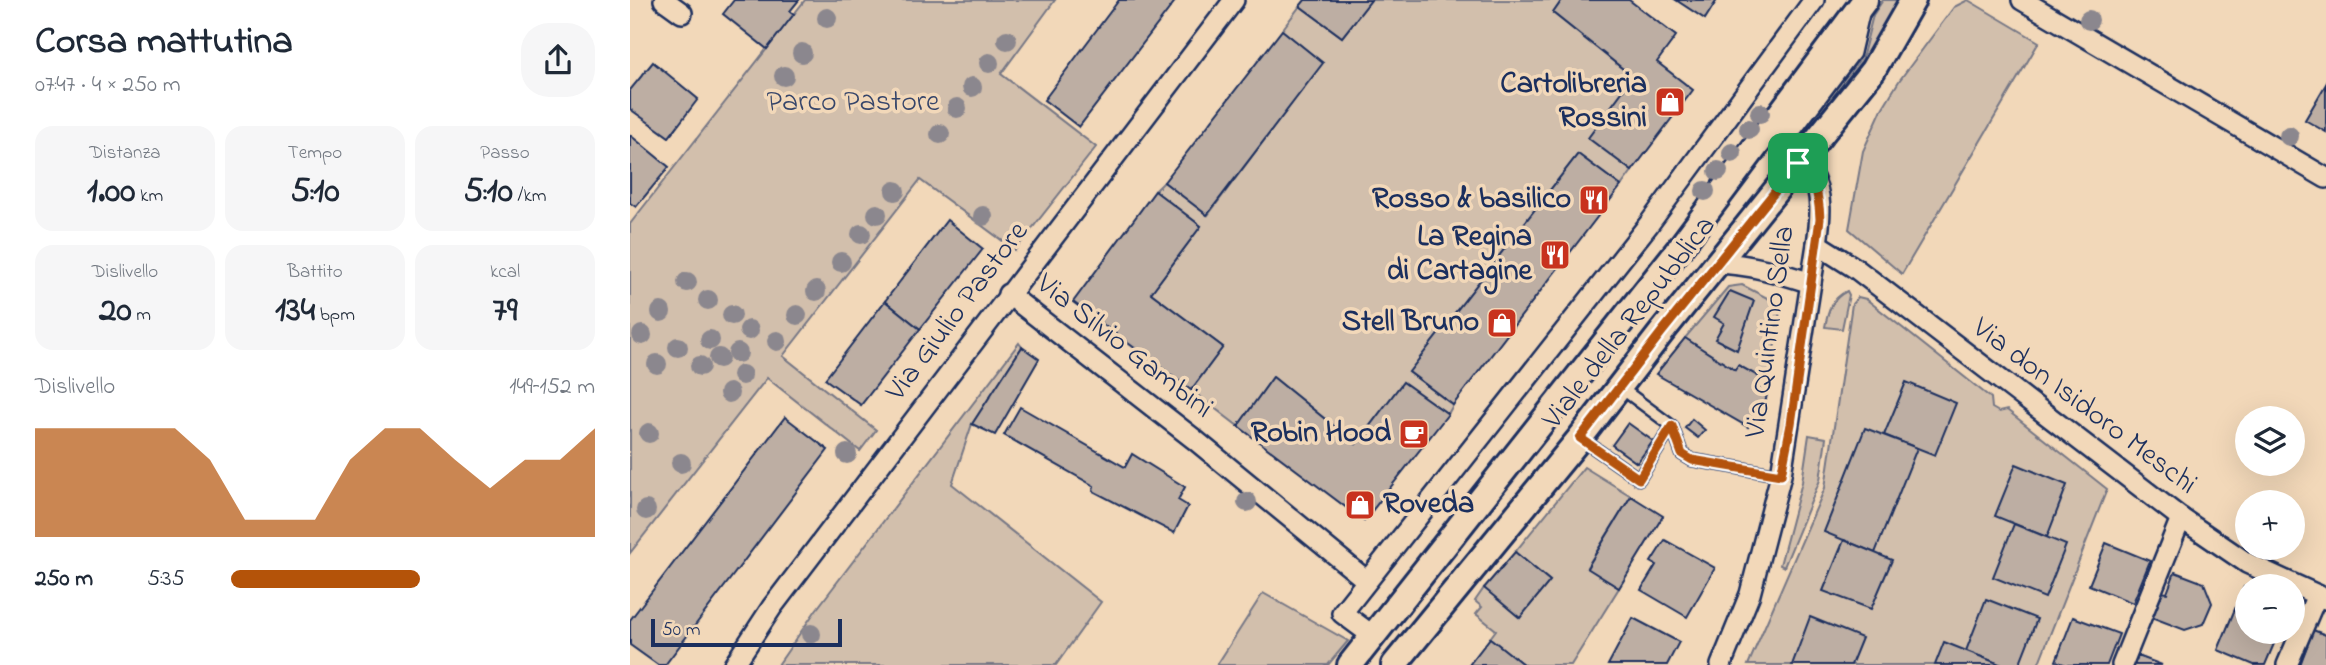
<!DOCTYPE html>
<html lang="it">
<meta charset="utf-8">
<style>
:root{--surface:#fff;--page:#f6f6f7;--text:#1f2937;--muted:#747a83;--accent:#b45309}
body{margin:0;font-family:"Indie Flower",sans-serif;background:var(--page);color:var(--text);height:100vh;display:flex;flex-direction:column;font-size:26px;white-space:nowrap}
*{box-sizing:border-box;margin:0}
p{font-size:23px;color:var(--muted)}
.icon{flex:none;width:38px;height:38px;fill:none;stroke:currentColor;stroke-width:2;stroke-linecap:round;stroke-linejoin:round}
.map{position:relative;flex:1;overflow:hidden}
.drawer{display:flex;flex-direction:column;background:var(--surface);width:630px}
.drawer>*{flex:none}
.controls{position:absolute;left:1605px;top:406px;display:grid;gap:14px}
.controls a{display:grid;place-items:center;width:70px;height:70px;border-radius:50%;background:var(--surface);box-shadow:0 7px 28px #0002;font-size:35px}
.scale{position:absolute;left:21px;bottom:18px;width:191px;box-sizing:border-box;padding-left:7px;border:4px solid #1b2f5e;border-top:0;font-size:19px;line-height:24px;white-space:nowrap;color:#1b2f5e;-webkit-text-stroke:5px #f2d8b9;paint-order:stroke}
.pin{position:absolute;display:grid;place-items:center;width:60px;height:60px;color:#fff;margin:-30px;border-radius:14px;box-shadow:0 4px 10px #0006}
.round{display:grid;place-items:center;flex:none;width:74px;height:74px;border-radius:28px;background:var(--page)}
.summary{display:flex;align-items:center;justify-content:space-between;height:119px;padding:0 35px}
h1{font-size:38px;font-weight:800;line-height:52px}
.stats{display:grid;grid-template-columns:repeat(3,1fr);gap:10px;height:119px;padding:7px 35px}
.stats div{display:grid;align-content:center;border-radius:18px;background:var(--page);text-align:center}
.stats b{font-size:35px;font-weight:800}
.stats small{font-size:19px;font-weight:400}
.stats p{font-size:19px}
.chart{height:196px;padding:14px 35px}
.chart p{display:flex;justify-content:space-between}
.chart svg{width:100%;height:126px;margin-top:7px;fill:var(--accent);opacity:.7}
ul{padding:0 35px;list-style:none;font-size:23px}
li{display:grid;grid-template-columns:112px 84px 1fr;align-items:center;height:52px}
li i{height:18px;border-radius:9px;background:var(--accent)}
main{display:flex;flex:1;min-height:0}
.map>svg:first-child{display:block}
.green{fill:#d2bfac;stroke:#767785;stroke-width:2}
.building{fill:#bdaea3;stroke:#1b2f5e;stroke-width:2}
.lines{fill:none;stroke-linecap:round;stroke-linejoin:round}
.service-casing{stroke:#1b2f5e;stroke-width:15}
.minor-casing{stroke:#1b2f5e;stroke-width:24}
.tertiary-casing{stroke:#1b2f5e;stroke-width:30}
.service{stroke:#f2d8b9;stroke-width:10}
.minor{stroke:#f2d8b9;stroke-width:19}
.tertiary{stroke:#f2d8b9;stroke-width:24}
.tree{fill:#8b878e}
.route-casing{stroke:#fff;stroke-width:14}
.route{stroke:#b45309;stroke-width:9}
.labels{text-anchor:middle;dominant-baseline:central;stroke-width:7;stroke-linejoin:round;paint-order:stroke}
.poi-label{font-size:30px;font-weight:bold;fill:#1b2f5e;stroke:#f2d8b9;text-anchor:end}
.park-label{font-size:30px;fill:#36456a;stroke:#f2d8b9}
.street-label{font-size:30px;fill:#1b2f5e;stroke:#f2d8b9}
</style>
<main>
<section class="drawer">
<div class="summary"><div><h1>Corsa mattutina</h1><p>07:47 · 4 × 250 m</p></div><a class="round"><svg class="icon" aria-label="share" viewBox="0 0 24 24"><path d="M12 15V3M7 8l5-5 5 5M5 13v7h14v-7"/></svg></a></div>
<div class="stats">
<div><p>Distanza</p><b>1.00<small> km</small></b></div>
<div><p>Tempo</p><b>5:10</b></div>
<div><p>Passo</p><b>5:10<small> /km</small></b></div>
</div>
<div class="stats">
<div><p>Dislivello</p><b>20<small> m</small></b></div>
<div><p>Battito</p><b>134<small> bpm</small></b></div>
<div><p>kcal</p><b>79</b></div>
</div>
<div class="chart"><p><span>Dislivello</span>149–152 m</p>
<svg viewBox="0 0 160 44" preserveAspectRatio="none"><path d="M0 44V6L10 6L20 6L30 6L40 6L50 17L60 38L70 38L80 38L90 17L100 6L110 6L120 17L130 27L140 17L150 17L160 6V44z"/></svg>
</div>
<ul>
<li><b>250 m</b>5:35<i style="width:52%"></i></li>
</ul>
</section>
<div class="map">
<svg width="1696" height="665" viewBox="0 0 1696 665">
<rect width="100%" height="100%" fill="#f2d8b9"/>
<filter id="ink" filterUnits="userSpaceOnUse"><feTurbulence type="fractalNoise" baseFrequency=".0143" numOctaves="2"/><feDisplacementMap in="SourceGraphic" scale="14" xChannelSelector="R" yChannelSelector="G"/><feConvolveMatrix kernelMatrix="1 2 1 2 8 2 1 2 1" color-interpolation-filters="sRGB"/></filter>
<g filter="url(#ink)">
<g class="green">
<polygon points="175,0 425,0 371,74 466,147 385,250 290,180 153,356 246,430 230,451 137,378 0,553 0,224"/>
<polygon points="741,0 932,0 923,13 1003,77 959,137 1002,171 991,186 948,154 779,372 823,405 818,414 773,383 726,444 643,377 608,426 561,390 593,347 521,293 571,226 525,191 534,182 578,215 692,63 652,30 670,6 712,37"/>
<polygon points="1253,0 1270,0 1248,40 1169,139 1167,138 1233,55 1243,15"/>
<polygon points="1338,0 1409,42 1272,274 1219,229 1233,151 1252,109 1269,81 1324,7"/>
<polygon points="1112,285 1151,305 1139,382 1108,365 1105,370 1055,338 1098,287"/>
<path d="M1217 291 1219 295 1212 329 1195 327C1198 311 1201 299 1217 291Z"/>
<polygon points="1228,297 1236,299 1361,398 1362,408 1369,412 1377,410 1477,489 1408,665 1118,665 1195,488 1222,304"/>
<polygon points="389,343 392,347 342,424 322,484 471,602 426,665 148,665 186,610"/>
<polygon points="1179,435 1196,438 1190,480 1154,567 1150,565 1172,482"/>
<polygon points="954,467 1001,496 957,567 989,588 941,665 894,665 860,638 866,630 846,614 852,607 845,601 854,588 890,617 920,581 885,552"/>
<polygon points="633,593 718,641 698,665 587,665"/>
</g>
<g class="building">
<polygon points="104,0 169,0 160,11 164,14 137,49 93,14"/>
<polygon points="489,0 546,0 449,127 414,100"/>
<polygon points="675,0 741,0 712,37 670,6"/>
<polygon points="932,0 999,0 1046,36 1027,62 1063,90 1002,171 958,138 1003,77 923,13"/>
<polygon points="1046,0 1087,0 1075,19"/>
<polygon points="652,30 693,63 577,215 534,182"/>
<polygon points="23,62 68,99 39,137 0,109 0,90"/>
<polygon points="1696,84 1696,132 1675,120"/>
<polygon points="0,135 39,167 6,207 0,203"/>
<polygon points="948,154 991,186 823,405 779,372"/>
<polygon points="525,191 571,226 521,293 593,347 561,390 443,302"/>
<polygon points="317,220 353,249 290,329 255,301"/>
<polygon points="1100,291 1124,301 1107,350 1085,339 1094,323 1084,317"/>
<polygon points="255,301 290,329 231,405 195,379"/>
<polygon points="1055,338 1105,370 1108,365 1139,382 1132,422 1121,421 1118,427 1026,374"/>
<polygon points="392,347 409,359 365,435 342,424"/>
<polygon points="643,377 726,444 773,382 818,414 734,521 608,426"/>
<polygon points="1276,382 1326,403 1305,455 1254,435"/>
<polygon points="390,407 495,467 502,454 555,487 548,500 558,506 544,533 463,491 464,486 374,435"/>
<polygon points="155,417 198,450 35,665 28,665 0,645 0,620"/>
<polygon points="1062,419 1075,430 1068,438 1055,428"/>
<polygon points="998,423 1023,441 1007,463 982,445"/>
<polygon points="1235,428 1287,448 1245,553 1194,532"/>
<polygon points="1386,464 1437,485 1417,537 1365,516"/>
<polygon points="1001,496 1033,516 989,588 957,568"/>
<polygon points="1384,524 1436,545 1415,598 1363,577"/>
<polygon points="1035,540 1085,568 1057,617 1011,590 1026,565 1021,562"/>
<polygon points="1214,540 1262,560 1241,609 1193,591"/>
<polygon points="1476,543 1520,561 1503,603 1459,585"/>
<polygon points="885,552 920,581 890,618 854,588"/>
<polygon points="1545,572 1574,583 1582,603 1573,624 1555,630 1521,617 1531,592 1537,593"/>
<polygon points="1614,587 1617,588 1617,632 1649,632 1635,665 1624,665 1588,650"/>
<polygon points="1356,599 1407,619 1389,665 1372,665 1336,651"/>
<polygon points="1180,617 1232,638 1221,665 1162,665"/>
<polygon points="1443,617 1489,634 1477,665 1436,665 1426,661"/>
<polygon points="1003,618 1049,642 1037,665 978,665"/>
<polygon points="1683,630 1696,635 1696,665 1670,665"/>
<polygon points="860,638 894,665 839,665"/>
<polygon points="1314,642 1367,663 1366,665 1305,665"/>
<polygon points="1508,656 1532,665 1504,665"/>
</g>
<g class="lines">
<g class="service-casing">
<g id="service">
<polyline points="1042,426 1052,454 1062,460 1151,475"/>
<polyline points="950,438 1009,479 1042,426 991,388"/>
</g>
</g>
<g class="minor-casing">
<g id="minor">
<polyline points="34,0 52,13"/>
<polyline points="1392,0 1696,178"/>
<polyline points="1187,244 1225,268 1551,518 1617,563 1696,599"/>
<path d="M1087 263C1120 264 1150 273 1181 283"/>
<polyline points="378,294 564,439 736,580"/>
<polyline points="743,636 712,613 1019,224 1184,0"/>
<polyline points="104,665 142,607 604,0"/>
<path d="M1091 665 1120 594 1151 475 1187 244C1190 222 1194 192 1180 173 1173 165 1163 158 1155 151L1154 139 1220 52 1230 9"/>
<polyline points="1492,665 1551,518"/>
<polyline points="1657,665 1687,595"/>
</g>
</g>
<g class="tertiary-casing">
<g id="tertiary">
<polyline points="720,665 1049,249 1235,0"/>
<polyline points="764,665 950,438 1031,333 1243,70 1283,0"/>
</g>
</g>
<use href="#service" class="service"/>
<use href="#minor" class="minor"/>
<use href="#tertiary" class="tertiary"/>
</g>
<g class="tree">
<circle cx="197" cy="18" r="10"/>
<circle cx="1459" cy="20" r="10"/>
<circle cx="377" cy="40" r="10"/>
<circle cx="172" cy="53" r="10"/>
<circle cx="359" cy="63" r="10"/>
<circle cx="154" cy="76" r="10"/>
<circle cx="342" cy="87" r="10"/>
<circle cx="327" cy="108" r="10"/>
<circle cx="1130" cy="113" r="10"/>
<circle cx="1119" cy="129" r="10"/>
<circle cx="310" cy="134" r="10"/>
<circle cx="1659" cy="136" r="10"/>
<circle cx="1102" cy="153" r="10"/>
<circle cx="1088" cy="171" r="10"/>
<circle cx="265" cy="191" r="10"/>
<circle cx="1075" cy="191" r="10"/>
<circle cx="247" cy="214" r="10"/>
<circle cx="353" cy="216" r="10"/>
<circle cx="231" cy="234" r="10"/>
<circle cx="211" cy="262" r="10"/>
<circle cx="57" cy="282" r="10"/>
<circle cx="186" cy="291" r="10"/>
<circle cx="78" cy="300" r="10"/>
<circle cx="31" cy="312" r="10"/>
<circle cx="102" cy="315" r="10"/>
<circle cx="167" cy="315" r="10"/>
<circle cx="119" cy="330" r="10"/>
<circle cx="12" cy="335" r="10"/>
<circle cx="80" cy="340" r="10"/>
<circle cx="147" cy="341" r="10"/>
<circle cx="48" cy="347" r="10"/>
<circle cx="108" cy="353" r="10"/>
<circle cx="89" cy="358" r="10"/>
<circle cx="27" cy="364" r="10"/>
<circle cx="70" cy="366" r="10"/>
<circle cx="112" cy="375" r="10"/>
<circle cx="99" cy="393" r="10"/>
<circle cx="19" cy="433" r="10"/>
<circle cx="217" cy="454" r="10"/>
<circle cx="51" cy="463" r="10"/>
<circle cx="617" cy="502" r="10"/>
<circle cx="16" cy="510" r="10"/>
<circle cx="181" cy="634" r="10"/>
</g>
</g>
<g class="lines" filter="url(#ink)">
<g class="route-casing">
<path id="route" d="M1168 163C1186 179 1189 196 1190 219L1161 424 1151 475 1062 460 1052 454 1042 426 1009 479 950 438 1031 333Z"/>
</g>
<use href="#route" class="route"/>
</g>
<defs>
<g id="shop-square" transform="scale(1.575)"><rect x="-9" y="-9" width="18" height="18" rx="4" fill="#c8321e" stroke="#f2d8b9"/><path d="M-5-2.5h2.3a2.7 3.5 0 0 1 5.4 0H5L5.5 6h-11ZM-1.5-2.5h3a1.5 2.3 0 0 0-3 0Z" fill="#fff"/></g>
<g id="restaurant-square" transform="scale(1.575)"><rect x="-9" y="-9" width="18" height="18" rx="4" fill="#c8321e" stroke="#f2d8b9"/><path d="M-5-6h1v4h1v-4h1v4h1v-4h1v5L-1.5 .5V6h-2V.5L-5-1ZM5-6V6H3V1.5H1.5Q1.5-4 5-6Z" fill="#fff"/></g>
<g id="cafe-square" transform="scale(1.575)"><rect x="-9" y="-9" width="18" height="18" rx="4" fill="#c8321e" stroke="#f2d8b9"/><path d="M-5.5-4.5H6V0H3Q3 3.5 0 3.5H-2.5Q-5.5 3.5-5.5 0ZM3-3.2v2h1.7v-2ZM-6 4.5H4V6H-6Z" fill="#fff"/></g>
</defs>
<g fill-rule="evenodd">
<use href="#shop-square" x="1040" y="102"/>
<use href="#restaurant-square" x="964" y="200"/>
<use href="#restaurant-square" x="925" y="255"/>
<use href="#shop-square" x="872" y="323"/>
<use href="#cafe-square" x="784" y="434"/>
<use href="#shop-square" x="730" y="505"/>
</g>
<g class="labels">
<g class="poi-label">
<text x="1017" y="85">Cartolibreria<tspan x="1017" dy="34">Rossini</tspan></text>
<text x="941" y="200">Rosso &amp; basilico</text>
<text x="902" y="238">La Regina<tspan x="902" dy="34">di Cartagine</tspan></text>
<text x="849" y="323">Stell Bruno</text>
<text x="761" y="434">Robin Hood</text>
<text x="753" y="505" text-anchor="start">Roveda</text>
</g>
<g class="park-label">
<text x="223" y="103">Parco Pastore</text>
</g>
<g class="street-label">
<text transform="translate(328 312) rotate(-53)">Via Giulio Pastore</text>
<text transform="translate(1000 323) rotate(-52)">Viale della Repubblica</text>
<text transform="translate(1141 332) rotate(-82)">Via Quintino Sella</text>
<text transform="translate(494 347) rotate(38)">Via Silvio Gambini</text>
<text transform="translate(1454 407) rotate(37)">Via don Isidoro Meschi</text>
</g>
</g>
</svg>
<div class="controls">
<a><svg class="icon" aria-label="layers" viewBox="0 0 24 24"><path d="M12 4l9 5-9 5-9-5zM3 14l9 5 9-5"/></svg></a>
<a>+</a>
<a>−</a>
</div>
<div class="scale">50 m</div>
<div class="pin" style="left:1168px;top:163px;background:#1e9e55"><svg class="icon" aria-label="arrive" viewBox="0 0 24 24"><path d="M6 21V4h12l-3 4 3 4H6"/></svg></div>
</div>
</main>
